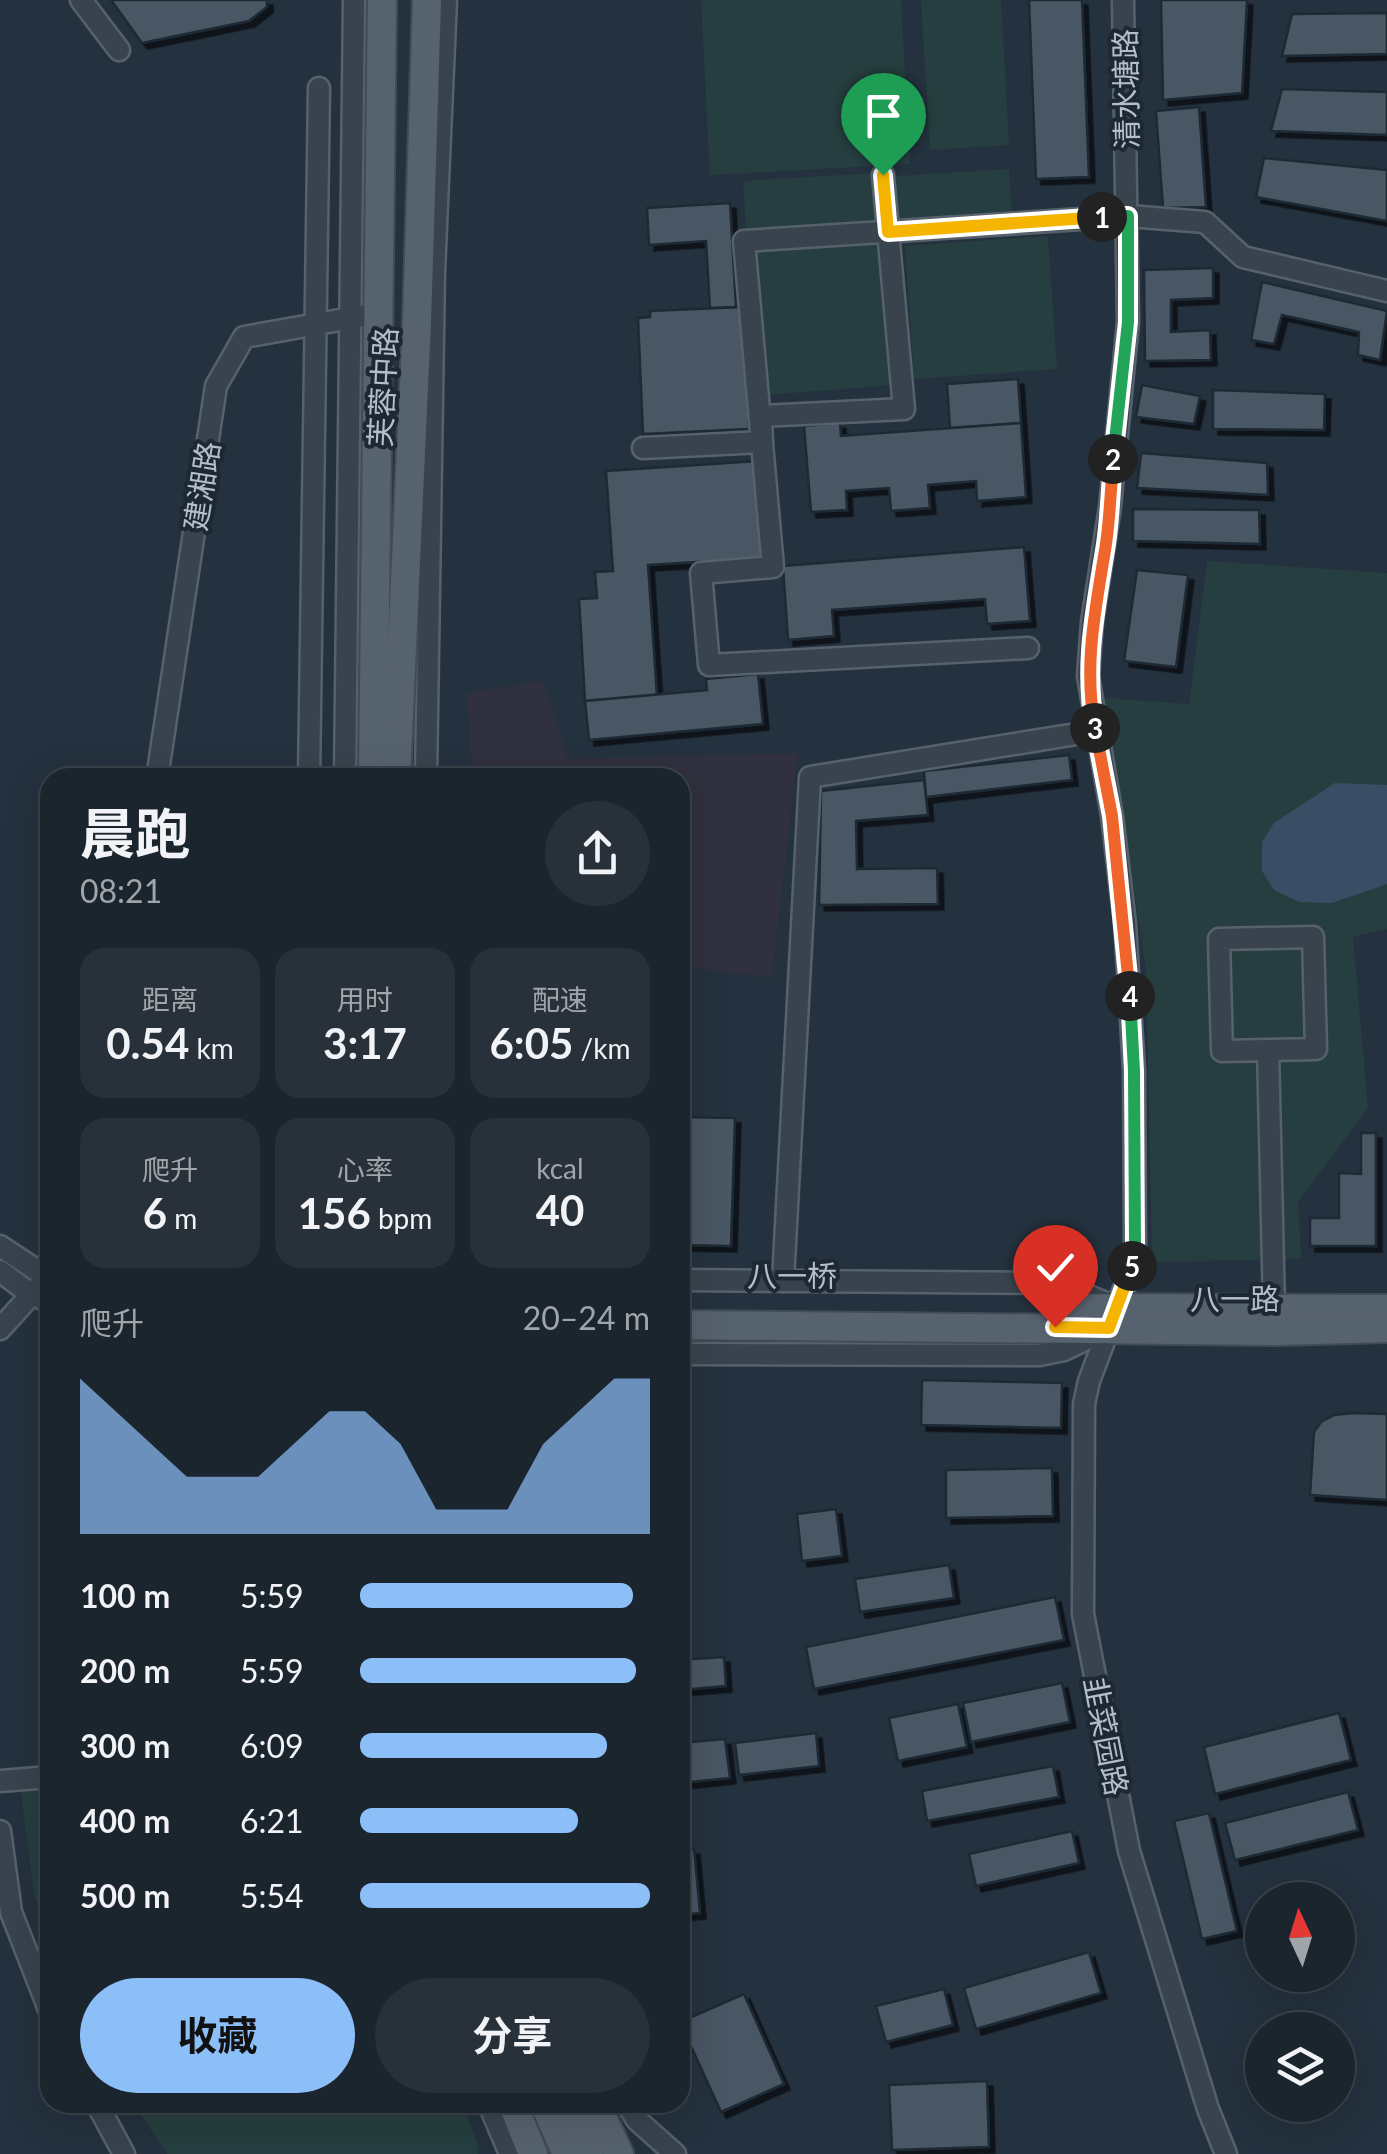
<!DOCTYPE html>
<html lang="zh">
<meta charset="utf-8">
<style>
:root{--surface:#1b252e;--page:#28313a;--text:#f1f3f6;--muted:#a0a5aa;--line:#39424a;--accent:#8cbef7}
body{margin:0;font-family:Lato,"Noto Sans SC",sans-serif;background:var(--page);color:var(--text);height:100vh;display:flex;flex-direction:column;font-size:38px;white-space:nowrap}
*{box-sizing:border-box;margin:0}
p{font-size:32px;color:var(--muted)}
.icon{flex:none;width:55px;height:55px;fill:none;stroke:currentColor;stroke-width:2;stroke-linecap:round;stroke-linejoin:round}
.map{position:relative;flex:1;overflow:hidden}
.side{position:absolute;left:40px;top:768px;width:650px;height:1345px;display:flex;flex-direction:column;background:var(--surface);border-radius:30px;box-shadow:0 10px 40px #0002,0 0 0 2px var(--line)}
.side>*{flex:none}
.needle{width:65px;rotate:356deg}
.buttons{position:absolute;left:1245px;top:1882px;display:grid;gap:20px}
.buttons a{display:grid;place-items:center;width:110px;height:110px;border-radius:50%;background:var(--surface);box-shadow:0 10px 40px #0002,0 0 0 2px var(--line);font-size:50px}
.pin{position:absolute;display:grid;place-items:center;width:85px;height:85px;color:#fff;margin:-102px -42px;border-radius:50% 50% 50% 0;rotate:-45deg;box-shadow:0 0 10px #0007}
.pin .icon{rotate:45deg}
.km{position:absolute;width:50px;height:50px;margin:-25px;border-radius:50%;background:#222;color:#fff;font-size:28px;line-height:50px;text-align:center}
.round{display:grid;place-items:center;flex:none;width:105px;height:105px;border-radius:52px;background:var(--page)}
.head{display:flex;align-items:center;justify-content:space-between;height:170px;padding:0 40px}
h1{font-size:55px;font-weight:700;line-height:75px}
.metrics{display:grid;grid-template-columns:repeat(3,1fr);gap:15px;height:170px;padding:10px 40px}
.metrics div{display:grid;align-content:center;border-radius:25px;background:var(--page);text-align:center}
.metrics b{font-size:42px;font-weight:700}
.metrics small{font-size:28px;font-weight:400}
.metrics p{font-size:28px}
.chart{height:280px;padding:20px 40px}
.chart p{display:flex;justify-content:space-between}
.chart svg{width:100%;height:180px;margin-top:10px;fill:var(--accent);opacity:.7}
.primary-button{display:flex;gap:20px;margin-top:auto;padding:20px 40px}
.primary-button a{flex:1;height:115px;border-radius:60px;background:var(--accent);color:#111;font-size:40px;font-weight:700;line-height:115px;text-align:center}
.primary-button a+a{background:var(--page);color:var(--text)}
ul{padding:0 40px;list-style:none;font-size:32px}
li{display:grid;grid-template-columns:160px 120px 1fr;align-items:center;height:75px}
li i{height:25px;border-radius:12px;background:var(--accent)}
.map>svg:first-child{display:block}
.medical{fill:#31303f}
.green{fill:#263e3f}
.water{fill:#394e65}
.building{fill:#485764;stroke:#1f2a35;stroke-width:2.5;filter:url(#shadow)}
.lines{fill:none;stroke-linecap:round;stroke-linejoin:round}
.minor-casing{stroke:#56616c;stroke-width:25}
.major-casing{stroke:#414c57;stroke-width:32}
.minor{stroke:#38434e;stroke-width:20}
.major{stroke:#56626e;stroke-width:28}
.split-1-casing{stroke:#fff;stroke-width:20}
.split-2-casing{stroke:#fff;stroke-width:20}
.split-3-casing{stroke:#fff;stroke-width:20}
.split-4-casing{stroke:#fff;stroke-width:20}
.split-5-casing{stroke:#fff;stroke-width:20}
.split-6-casing{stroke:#fff;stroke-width:20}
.split-1{stroke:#f5b400;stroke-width:12}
.split-2{stroke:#22a559;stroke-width:12}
.split-3{stroke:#f0652b;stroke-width:12}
.split-4{stroke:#f0652b;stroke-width:12}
.split-5{stroke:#22a559;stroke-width:12}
.split-6{stroke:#f5b400;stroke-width:12}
.labels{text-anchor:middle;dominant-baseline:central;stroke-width:8;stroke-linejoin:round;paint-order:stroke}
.street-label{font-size:30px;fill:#b4bec9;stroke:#1d2833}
</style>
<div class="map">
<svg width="1387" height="2154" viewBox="0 0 1387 2154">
<defs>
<filter id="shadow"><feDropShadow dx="5.5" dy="5.5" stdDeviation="0" flood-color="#0009"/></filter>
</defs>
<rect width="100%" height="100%" fill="#24313e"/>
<polygon class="medical" points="542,681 568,759 798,753 772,977 680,967 680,778 472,777 467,693"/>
<g class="green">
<polygon points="701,0 901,0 910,164 710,175"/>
<polygon points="921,0 1001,0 1009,145 930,150"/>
<polygon points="1009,169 1012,215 899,222 896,176"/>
<polygon points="874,173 876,223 746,230 743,181"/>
<polygon points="1048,236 1057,369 914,379 905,246"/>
<polygon points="879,242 891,385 768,395 756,252"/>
<polygon points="1207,561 1387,573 1387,929 1353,937 1368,1108 1298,1202 1301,1259 1152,1262 1146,970 1105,698 1189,704"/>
<polygon points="50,1783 50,1932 34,1894 20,1785"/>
<polygon points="133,2103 462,2103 477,2141 478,2154 167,2154"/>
</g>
<polygon class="water" points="1335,783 1387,785 1387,884 1332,903 1299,902 1274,890 1262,871 1262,842 1274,823"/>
<g class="building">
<polygon points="111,0 267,0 267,7 249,21 142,43"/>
<polygon points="1029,0 1082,0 1089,177 1036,179"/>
<polygon points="1161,0 1247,0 1242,93 1163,100"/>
<polygon points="1387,13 1387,54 1282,56 1292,14"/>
<polygon points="1282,89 1387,92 1387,135 1271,131"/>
<polygon points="1199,107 1206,207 1163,208 1156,111"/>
<polygon points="1264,158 1387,170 1387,221 1256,197"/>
<polygon points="730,203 736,307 710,308 706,241 649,245 647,208"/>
<polygon points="1213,268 1213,298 1171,300 1171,332 1210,330 1211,360 1145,361 1144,270"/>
<polygon points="1262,282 1387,311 1380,360 1358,355 1359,332 1282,315 1274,344 1251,340"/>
<polygon points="743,307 749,429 643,434 638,318 650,317 650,311"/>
<polygon points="1018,379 1021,423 950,428 947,384"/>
<polygon points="1142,385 1200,396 1194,424 1136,417"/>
<polygon points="1213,390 1325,394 1324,430 1213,429"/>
<polygon points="840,423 841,436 1021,423 1026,497 977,501 976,481 928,485 930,508 891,511 889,488 846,491 847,510 811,512 804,426"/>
<polygon points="1141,453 1267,463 1268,495 1137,488"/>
<polygon points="758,461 764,558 648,565 657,696 585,701 579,599 597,598 595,572 613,571 606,471"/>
<polygon points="1133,509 1259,510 1260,544 1133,541"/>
<polygon points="1024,547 1030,621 987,624 985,599 832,610 834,636 788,640 783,566"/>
<polygon points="1137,570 1188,575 1176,667 1124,661"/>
<polygon points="758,674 763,724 589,740 585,701 707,690 706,679"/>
<polygon points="1069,755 1072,780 926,797 924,771"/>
<polygon points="924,780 928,815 856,821 857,869 937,868 938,904 819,905 821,791"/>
<polygon points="680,1117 735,1118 731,1246 680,1245"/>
<polygon points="1361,1133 1376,1133 1376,1246 1310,1246 1310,1218 1339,1218 1339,1173 1361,1174"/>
<polygon points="922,1380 1062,1383 1061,1428 921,1425"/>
<polygon points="1353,1413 1387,1414 1387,1500 1310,1495 1314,1432 1321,1422 1334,1415"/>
<polygon points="1052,1468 1053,1516 946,1518 946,1470"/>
<polygon points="836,1509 842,1556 802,1561 797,1514"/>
<polygon points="949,1565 954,1598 860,1612 855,1579"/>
<polygon points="1055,1597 1064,1640 814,1689 806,1647"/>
<polygon points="724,1657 726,1686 680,1690 680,1660"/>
<polygon points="1062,1683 1070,1722 971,1742 963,1703"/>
<polygon points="958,1704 967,1747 898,1761 889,1718"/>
<polygon points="1339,1713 1351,1760 1215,1794 1204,1747"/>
<polygon points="816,1733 819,1766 739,1775 735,1743"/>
<polygon points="725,1739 730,1778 680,1783 680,1743"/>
<polygon points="1053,1766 1059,1797 927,1821 922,1791"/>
<polygon points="1348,1792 1358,1830 1235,1860 1225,1823"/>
<polygon points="1209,1813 1237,1931 1202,1939 1174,1821"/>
<polygon points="1072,1831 1079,1863 976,1886 969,1854"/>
<polygon points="694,1849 700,1913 680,1915 680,1851"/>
<polygon points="1089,1952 1101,1993 976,2029 964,1988"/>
<polygon points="944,1989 953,2025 886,2042 876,2006"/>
<polygon points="744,1994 784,2084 721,2112 680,2022"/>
<polygon points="987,2081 989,2147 892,2150 889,2085"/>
</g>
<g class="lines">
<g class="minor-casing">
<g id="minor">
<polyline points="81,0 119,50"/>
<polyline points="1123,0 1128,322 1110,507 1092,622 1088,676 1112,816 1125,923 1134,1071 1135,1244 1128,1278 1089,1381 1084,1404 1083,1614 1129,1851 1208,2109 1226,2154"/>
<polyline points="643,448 762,442 761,416 904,409 883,175"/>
<polyline points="1028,648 709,665 701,573 773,567 744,241 1128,216 1205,222 1243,257 1387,291"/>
<polyline points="157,778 216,386 244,337 362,316"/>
<polyline points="309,778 319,88"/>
<polyline points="345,778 354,0"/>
<polyline points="426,778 434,272 446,0"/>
<polyline points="1268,1050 1222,1051 1219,939 1313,937 1316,1049 1268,1050 1274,1308"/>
<polyline points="0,1246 50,1279"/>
<polyline points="0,1271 25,1290 50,1303"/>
<polyline points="680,1280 1059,1283 1110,1305"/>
<polyline points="783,1281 810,777 1095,731"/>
<polyline points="0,1329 50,1274"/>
<polyline points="680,1354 1040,1355 1064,1350 1103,1331"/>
<polyline points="0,1781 50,1777"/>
<polyline points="0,1831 11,1912 50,2012"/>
<polyline points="96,2102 124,2154"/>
<polyline points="488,2102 510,2154"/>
<polyline points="626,2102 637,2120 675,2154"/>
</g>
</g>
<g class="major-casing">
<g id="major">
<polyline points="373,778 382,0"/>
<polyline points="396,778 417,322 427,0"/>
<polyline points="1056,1308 1387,1309"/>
<polyline points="680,1325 1279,1331 1387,1328"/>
<polyline points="512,2102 533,2154"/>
<polyline points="544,2102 567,2154"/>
<polyline points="566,2102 589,2154"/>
<polyline points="595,2102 619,2154"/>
</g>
</g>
<use href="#minor" class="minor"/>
<use href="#major" class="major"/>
</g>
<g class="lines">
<g class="split-1-casing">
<polyline id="split-1" points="883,175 888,232 1102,217"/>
</g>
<g class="split-2-casing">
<polyline id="split-2" points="1102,217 1128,216 1128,322 1113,459"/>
</g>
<g class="split-3-casing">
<path id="split-3" d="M1095 728C1083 664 1096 607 1106 544 1110 516 1111 488 1113 459"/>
</g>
<g class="split-4-casing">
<polyline id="split-4" points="1095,728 1112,816 1130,996"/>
</g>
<g class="split-5-casing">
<polyline id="split-5" points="1130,996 1134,1071 1135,1244 1132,1266"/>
</g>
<g class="split-6-casing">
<polyline id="split-6" points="1055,1327 1109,1328 1132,1266"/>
</g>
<use href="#split-1" class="split-1"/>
<use href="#split-2" class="split-2"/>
<use href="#split-3" class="split-3"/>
<use href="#split-4" class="split-4"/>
<use href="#split-5" class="split-5"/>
<use href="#split-6" class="split-6"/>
</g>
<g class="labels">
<g class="street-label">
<text transform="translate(1125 89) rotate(-91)">清水塘路</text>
<text transform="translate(382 387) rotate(-87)">芙蓉中路</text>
<text transform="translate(201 486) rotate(-81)">建湘路</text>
<text x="792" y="1275">八一桥</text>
<text x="1235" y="1298">八一路</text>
<text transform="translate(1107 1736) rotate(79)">韭菜园路</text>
</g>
</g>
</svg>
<div class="buttons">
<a><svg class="needle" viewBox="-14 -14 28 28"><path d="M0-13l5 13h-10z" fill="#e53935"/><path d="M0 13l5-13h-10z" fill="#a0a5aa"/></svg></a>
<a><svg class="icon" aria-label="layers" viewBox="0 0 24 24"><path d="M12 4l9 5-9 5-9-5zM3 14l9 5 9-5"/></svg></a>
</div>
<div class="pin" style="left:883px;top:175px;background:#1e9e55"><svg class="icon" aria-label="arrive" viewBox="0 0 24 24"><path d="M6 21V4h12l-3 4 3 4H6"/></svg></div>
<div class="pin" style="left:1055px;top:1327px;background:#d93025"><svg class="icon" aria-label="check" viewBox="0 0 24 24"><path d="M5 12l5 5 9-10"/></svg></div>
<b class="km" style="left:1102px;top:217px">1</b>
<b class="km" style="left:1113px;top:459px">2</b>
<b class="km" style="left:1095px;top:728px">3</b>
<b class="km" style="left:1130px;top:996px">4</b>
<b class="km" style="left:1132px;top:1266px">5</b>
<section class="side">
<div class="head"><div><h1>晨跑</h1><p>08:21</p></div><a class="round"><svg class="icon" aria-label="share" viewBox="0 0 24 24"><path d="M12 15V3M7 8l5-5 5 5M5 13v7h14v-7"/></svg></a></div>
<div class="metrics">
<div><p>距离</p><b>0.54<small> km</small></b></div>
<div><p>用时</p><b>3:17</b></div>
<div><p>配速</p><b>6:05<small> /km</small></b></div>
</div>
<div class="metrics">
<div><p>爬升</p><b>6<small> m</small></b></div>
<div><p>心率</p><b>156<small> bpm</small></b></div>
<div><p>kcal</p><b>40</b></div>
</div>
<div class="chart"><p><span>爬升</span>20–24 m</p>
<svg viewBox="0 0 160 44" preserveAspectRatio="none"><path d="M0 44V6L10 14L20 22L30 30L40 30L50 30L60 22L70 14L80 14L90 22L100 38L110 38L120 38L130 22L140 14L150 6L160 6V44z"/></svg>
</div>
<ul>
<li><b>100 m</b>5:59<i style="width:94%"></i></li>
<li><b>200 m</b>5:59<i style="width:95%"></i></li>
<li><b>300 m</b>6:09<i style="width:85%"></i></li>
<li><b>400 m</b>6:21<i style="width:75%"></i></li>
<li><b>500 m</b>5:54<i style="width:100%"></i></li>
</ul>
<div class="primary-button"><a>收藏</a><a>分享</a></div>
</section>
</div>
